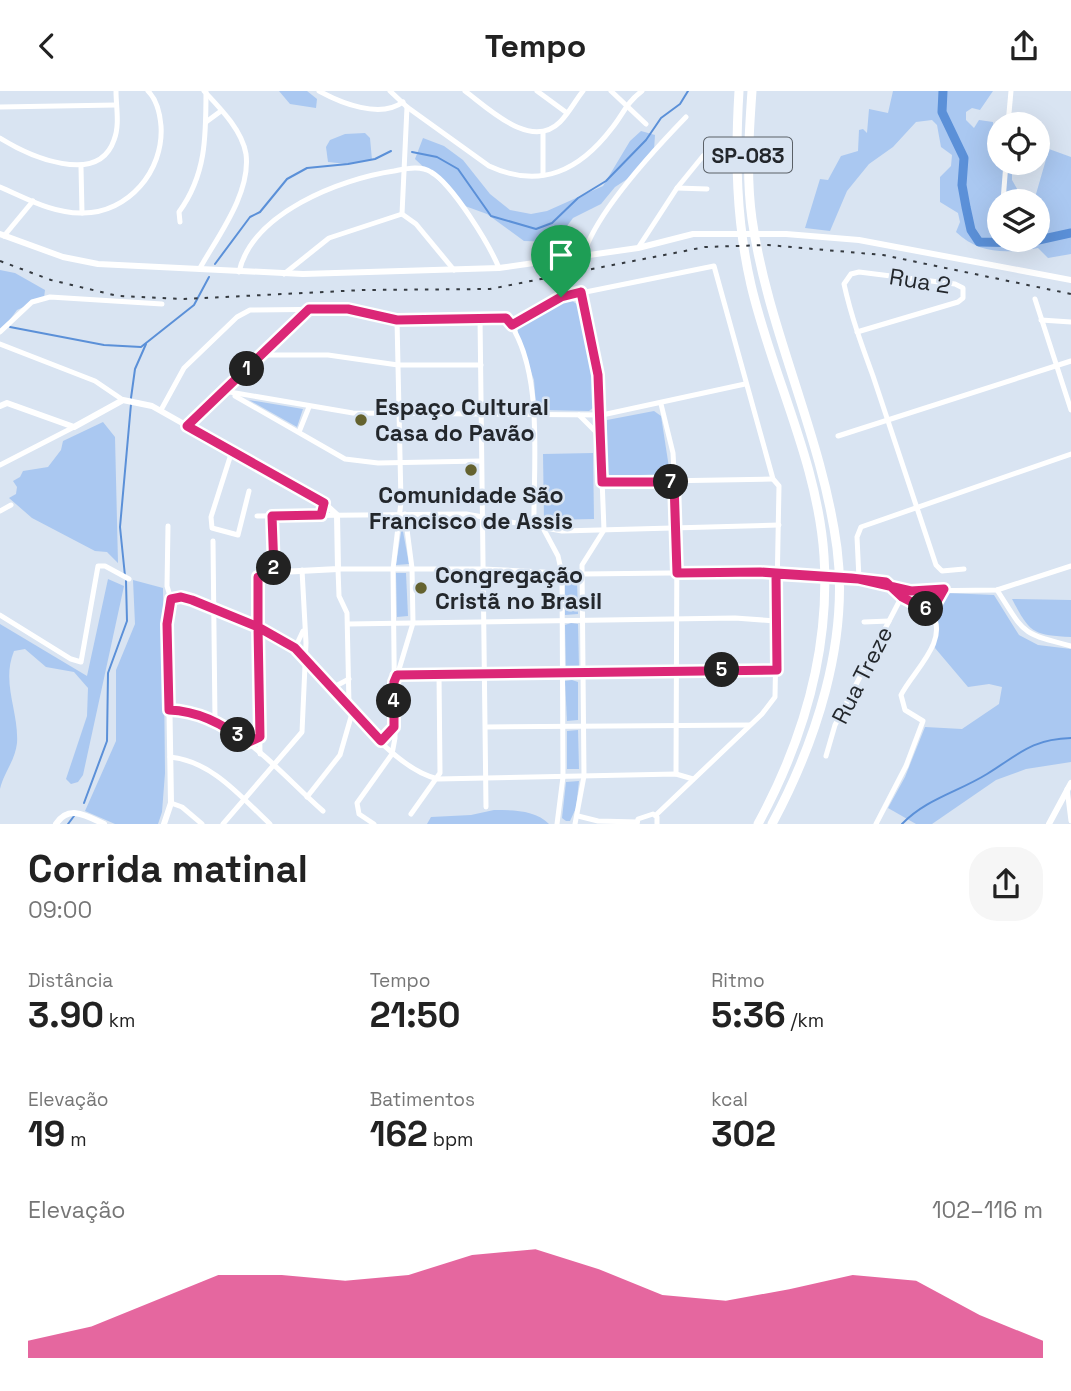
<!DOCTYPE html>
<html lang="pt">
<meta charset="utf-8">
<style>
:root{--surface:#fff;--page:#f6f6f6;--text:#222;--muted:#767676;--accent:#db2777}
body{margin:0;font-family:"Space Grotesk",sans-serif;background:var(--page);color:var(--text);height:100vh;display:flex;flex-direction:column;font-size:26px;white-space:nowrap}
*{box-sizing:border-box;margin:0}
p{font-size:23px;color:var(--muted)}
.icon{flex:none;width:38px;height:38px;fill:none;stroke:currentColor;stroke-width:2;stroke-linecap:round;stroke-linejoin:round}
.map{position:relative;height:733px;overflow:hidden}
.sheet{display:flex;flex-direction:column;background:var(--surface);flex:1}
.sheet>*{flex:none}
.tools{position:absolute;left:987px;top:21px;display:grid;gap:14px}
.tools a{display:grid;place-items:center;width:63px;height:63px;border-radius:50%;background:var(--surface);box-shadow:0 7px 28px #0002;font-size:35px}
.pin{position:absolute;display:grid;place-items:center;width:60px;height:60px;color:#fff;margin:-72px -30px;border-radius:50% 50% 50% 0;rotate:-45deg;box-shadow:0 0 7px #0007}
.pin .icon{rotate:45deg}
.km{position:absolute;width:35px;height:35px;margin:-18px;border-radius:50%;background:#222;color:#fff;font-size:19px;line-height:35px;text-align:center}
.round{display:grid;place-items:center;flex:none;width:74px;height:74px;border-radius:28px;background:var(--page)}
.overview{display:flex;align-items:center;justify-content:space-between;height:119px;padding:0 28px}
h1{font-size:38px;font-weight:700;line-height:52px}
.figures{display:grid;grid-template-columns:repeat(3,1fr);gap:10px;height:119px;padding:7px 28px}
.figures div{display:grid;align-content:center}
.figures b{font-size:35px;font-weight:700}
.figures small{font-size:19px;font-weight:400}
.figures p{font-size:19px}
.chart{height:196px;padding:14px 28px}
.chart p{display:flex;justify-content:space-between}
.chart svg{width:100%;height:126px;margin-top:7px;fill:var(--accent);opacity:.7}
header{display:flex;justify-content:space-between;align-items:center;height:91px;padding:0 28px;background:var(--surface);font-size:32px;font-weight:700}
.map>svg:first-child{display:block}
.green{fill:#aac8f1}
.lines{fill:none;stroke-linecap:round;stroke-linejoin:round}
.stream{stroke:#5b90d8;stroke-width:2}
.river{stroke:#5b90d8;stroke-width:9}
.minor{stroke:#fff;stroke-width:5}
.tertiary{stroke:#fff;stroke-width:6}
.motorway{stroke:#fff;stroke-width:9}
.rail{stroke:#353a40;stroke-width:2;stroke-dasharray:3.5 7;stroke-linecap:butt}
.route-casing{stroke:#fff;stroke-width:14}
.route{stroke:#db2777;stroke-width:9}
.poi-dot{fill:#64622f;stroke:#d9e4f2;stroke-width:2.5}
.labels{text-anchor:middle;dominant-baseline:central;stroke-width:5;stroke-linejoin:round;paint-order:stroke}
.shield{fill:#d9e4f2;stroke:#5a6067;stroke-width:2}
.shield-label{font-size:21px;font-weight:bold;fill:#23272c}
.street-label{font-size:23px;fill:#23272c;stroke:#d9e4f2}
.poi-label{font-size:23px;font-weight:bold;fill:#23272c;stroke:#d9e4f2;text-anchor:start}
</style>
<header><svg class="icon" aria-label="back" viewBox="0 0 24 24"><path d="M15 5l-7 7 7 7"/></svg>Tempo<svg class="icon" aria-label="share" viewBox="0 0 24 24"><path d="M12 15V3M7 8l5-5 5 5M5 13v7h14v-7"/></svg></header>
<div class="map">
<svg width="1071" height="733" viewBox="0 0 1071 733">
<rect width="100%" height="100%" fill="#d9e4f2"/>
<g class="green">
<polygon points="279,0 307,0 317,8 316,17 290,13"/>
<path d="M893 0H993L980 19 972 17 966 21V29L974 37 979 29 993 31 996 75 1012 72V89L1024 110H999V149H1038V110H1034L1049 58 1071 66V163L1048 167 1038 157C1008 162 980 164 956 141L960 131 958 122 940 111V86L951 75 952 64 941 56 937 34 932 29 916 31 893 56 869 73 847 100 830 140 805 137 820 88 828 89 841 65 858 60 859 39 863 38 867 42 869 18 888 22Z"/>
<polygon points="641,40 655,44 654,59 635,83 615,96 601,113 573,127 555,151 524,150 487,123 465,115 415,68 423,47 444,55 463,69 490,103 510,119 531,123 547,120 603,95 630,50"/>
<polygon points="365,42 370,47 372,69 347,73 328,71 326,56 330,49 345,43"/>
<polygon points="0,179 15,182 45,199 44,207 17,219 0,242"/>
<polygon points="571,209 578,214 593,284 594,316 589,320 542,319 536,314 534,289 518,244 518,234 524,228"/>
<polygon points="249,309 303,318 297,336"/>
<polygon points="654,320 661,325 670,383 610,385 607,381 607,329"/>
<polygon points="103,331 115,346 118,472 107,461 95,460 32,427 9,407 16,403 17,396 13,390 20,386 23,380 48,376 61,359 63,350"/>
<polygon points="593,362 594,428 544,429 543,363"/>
<polygon points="402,435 409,473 396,474"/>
<polygon points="396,482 406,482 408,525 397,526"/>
<path d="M108 488 124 495 83 684 78 691 71 693 66 688 87 625 88 597 74 581 46 576 25 558 14 560C1 592 19 620 17 652 15 670 4 681 0 698V533L87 585Z"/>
<polygon points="133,489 163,497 165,682 162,721 158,733 115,733 85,720 116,650 116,579 135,533"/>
<polygon points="565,489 577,489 578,523 565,524"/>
<polygon points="946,502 994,504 1019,544 1038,554 1071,558 1071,671 1026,678 996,689 932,733 916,733 888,717 905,686 925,636 962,638 999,613 1002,596 989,593 968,596 935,557 939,523"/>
<path d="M1012 508 1071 509V546C1032 544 1030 542 1012 508Z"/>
<polygon points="571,532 578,533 579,577 566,577 565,534"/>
<polygon points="572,589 578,591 578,629 567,630 565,590"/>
<polygon points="578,639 579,678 567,678 567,640"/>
<polygon points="579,690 576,717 570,730 566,730 562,727 566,691"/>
<path d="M494 719C513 719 536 719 549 733H427L431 726 471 724Z"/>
</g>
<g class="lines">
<g class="stream">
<polyline points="412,61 437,66 458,78 491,125 536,138 552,132 578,107 606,90 646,49 661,27 680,13 688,0"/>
<polyline points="215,173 250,126 260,121 287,88 307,77 348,73 375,68 391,60"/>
<polyline points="10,236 104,254 141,256 194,214 209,186"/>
<polyline points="131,307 135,278 146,253"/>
<polyline points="125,485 120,436 131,313"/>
<polyline points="84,712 107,650 108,582 127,530 126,490"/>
<polyline points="68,733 74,725"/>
<path d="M902 733C926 708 958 701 987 683 1018 664 1031 648 1071 647"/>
</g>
<polyline class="river" points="943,0 942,21 964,67 962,94 966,116 971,139 979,151 1025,152 1071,142"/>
<g class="minor">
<path d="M319 0C341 12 380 28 403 11"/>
<path d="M390 0 407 16 489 75C541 99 580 79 612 37 624 22 626 12 642 0"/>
<path d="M465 0C488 17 531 60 560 31 569 22 575 10 583 0"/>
<polyline points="537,0 567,22"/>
<polyline points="611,0 646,33"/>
<polyline points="0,16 116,14"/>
<polyline points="206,31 221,20"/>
<polyline points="1008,33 1011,0"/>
<polyline points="543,41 543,84"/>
<path d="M0 47C29 65 98 96 114 49 120 34 116 16 116 0"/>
<polyline points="81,76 82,122"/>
<path d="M0 96C26 107 53 123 83 122 128 122 164 80 161 35 160 23 157 9 148 0"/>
<polyline points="677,97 707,98"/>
<polyline points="1003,110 1006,72"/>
<polyline points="402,123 407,16"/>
<path d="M180 131 179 121C206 84 206 46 206 1"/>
<polyline points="4,145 33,110"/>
<polyline points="638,157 677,97 703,65"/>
<path d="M583 166C594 123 655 58 686 26"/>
<path d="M200 177C218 145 251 102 246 63 242 39 220 17 204 0"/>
<path d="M239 181C252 122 340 88 394 80 405 78 420 74 431 81 453 94 489 153 499 177"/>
<polyline points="284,183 329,147 402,123 416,133 454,179"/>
<polyline points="1035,208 1071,319"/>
<polyline points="480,226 486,716"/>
<polyline points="1041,229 1071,231"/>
<polyline points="512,235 561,206 714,175 773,388 779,395 775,606 762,623 656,724"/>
<polyline points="0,241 32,211 50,206 162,213"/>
<path d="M857 241 958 211 963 207V197L955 193 859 181 851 183 844 193C851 225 862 255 873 285 894 348 915 411 936 474L942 480 964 478"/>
<polyline points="0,253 95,290 123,309"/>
<polyline points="262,264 328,264 398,274 481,274"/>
<polyline points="224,300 353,322 602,324 745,293"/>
<polyline points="235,305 345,368 378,372 481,370"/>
<polyline points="661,313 673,362 677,436 676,683"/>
<path d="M161 319 184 277 237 226 250 219 348 218 397 229 506 227C545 277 533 373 534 434"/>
<polyline points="579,324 601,346"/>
<polyline points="187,335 309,218"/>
<polyline points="299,341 309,316"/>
<polyline points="838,345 1071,270"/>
<polyline points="232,360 211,426 212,437 238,444 249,400"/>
<polyline points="0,374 74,336"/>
<polyline points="602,391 773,388"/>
<polyline points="0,420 11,414"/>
<polyline points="257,425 466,423 562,440 779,434"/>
<polyline points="272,425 274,479"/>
<polyline points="168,435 167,495 171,508"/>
<polyline points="543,437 558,465 562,483 563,686 557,733"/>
<polyline points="213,450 215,630"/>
<polyline points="859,488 857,446 861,436 1071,363"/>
<polyline points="888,493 902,505 931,521"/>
<path d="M997 499C1025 542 1019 542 1071 555"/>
<polyline points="0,524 71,568 81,571 98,475 105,475 129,488"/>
<polyline points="864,531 889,530"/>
<polyline points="348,533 735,527 776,530"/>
<polyline points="295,557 303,540"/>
<polyline points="392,583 777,579"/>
<polyline points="397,585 413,532 412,477 405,423"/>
<polyline points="332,597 349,588"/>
<polyline points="349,614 347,522 339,505 338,478 483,478 582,483 760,481 859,488 886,491 911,500 997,499 1071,475"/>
<path d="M169 619C234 622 278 681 323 720"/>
<polyline points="486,636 750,634"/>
<polyline points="381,650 394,636"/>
<path d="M260 663 258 536C272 542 285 548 296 558 336 595 386 676 438 688L676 683 693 688"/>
<polyline points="826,665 835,634 902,505"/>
<path d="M170 666C212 670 241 706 270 733"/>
<polyline points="1067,698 1071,730"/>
<polyline points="307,706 340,664 353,619"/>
<polyline points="171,712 182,716 202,733"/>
<polyline points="411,723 440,682 439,583"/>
<polyline points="578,725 598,730 637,731"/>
<polyline points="223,733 302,641 306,552 302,479"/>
<polyline points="374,733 359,723 357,712 392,663 395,647 393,478 401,411 397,229"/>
<polyline points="575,733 584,685 582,474 604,439 598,284 581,201"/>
<polyline points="637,733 638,728 653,723 657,726 657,733"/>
<path d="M876 733 906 675 923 630 905 619 901 604C912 581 951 549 931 521L944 498"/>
</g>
<g class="tertiary">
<polyline points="0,143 63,166 98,173 303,183 499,177 638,157 693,143 786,143 859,149 1071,189"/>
<polyline points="0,315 7,312 74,336 123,309 152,315 324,412 337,424 338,478 261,482 258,490 258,536 192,509 181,505 171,508 168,533 171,712 164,733"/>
<path d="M56 733C69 713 87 725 104 733"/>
<polyline points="1049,733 1071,692"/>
</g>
<g class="motorway">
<path d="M739 0C735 66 736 129 751 194 772 284 818 372 824 465 830 560 803 650 758 733"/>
<path d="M752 0C749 42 746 85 752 128 768 240 822 344 837 457 849 551 816 651 772 733"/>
</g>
<polyline class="rail" points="0,170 51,189 118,205 184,208 363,199 490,198 705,156 768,154 883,164 1071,203"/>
</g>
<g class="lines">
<g class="route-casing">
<path id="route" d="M561 206 512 234 506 227 397 229 348 218H309L187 335 324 412 321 424 272 425 274 479 258 486V536L192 509 181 506 171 508 167 533 169 619C199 620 224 633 247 652L260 646 258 536 295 557 381 650 394 636V591L397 584 777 579 776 483 859 488 911 500 944 498 931 521 902 506 886 491 851 487 760 481 677 482 674 391H602L598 284 581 201 561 206"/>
</g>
<use href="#route" class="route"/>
</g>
<g class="poi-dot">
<circle cx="361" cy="329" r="7"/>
<circle cx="471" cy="379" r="7"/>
<circle cx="421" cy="497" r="7"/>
</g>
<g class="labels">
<rect class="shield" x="704" y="46.5" width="88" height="35" rx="5"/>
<g class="shield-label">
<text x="748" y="64">SP-083</text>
</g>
<g class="street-label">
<text transform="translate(920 190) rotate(9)">Rua 2</text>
<text transform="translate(862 584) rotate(-63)">Rua Treze</text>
</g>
<g class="poi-label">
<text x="375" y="316">Espaço Cultural<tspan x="375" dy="26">Casa do Pavão</tspan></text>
<text x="471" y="404" text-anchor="middle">Comunidade São<tspan x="471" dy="26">Francisco de Assis</tspan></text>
<text x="435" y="484">Congregação<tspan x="435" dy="26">Cristã no Brasil</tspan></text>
</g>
</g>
</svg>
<div class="tools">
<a><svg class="icon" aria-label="locate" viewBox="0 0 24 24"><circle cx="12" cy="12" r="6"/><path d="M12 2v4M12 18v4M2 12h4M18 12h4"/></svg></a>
<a><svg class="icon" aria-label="layers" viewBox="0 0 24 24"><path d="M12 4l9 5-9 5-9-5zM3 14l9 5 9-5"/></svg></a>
</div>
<div class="pin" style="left:561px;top:206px;background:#1e9e55"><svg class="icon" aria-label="arrive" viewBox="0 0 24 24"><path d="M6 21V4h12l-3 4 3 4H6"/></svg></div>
<b class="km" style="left:247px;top:278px">1</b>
<b class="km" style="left:274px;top:477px">2</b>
<b class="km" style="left:238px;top:644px">3</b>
<b class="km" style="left:394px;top:610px">4</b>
<b class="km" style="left:722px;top:579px">5</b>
<b class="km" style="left:926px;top:518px">6</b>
<b class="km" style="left:671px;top:391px">7</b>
</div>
<section class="sheet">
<div class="overview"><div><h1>Corrida matinal</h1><p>09:00</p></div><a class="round"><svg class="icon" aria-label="share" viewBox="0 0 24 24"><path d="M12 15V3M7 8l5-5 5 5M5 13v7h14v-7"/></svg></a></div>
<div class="figures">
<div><p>Distância</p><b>3.90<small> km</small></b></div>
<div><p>Tempo</p><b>21:50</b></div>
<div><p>Ritmo</p><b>5:36<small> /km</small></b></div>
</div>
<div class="figures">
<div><p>Elevação</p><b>19<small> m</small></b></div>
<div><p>Batimentos</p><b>162<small> bpm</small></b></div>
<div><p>kcal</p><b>302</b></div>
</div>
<div class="chart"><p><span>Elevação</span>102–116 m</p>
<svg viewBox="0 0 160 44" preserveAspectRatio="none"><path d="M0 44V38L10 33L20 24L30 15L40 15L50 17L60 15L70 8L80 6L90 13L100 22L110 24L120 20L130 15L140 17L150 29L160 38V44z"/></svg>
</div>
</section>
